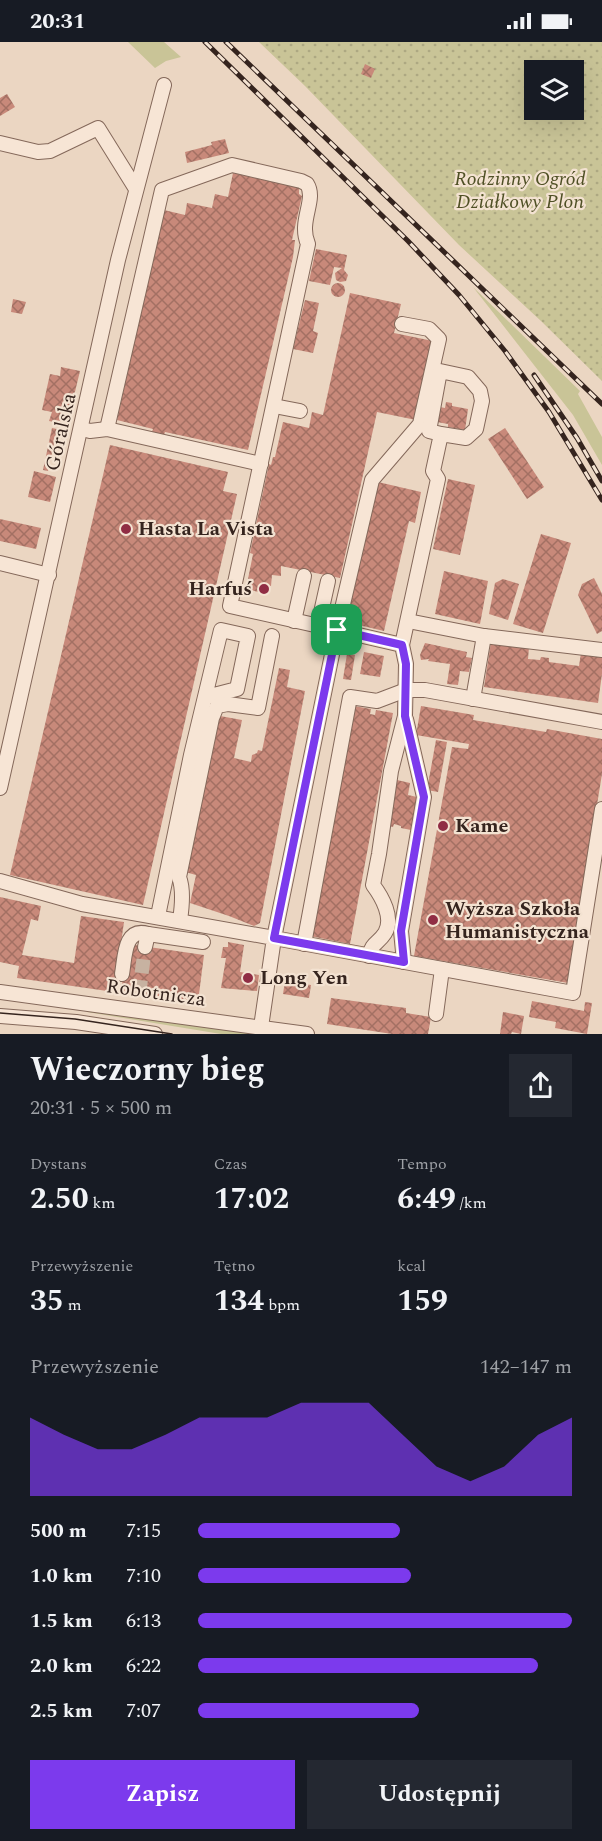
<!DOCTYPE html>
<html lang="pl">
<meta charset="utf-8">
<style>
:root{--surface:#171b24;--page:#242831;--text:#f1f3f6;--muted:#9ea1a6;--accent:#7c3aed}
body{margin:0;font-family:Spectral,serif;background:var(--page);color:var(--text);height:100vh;display:flex;flex-direction:column;font-size:22px;white-space:nowrap}
*{box-sizing:border-box;margin:0}
p{font-size:20px;color:var(--muted)}
.icon{flex:none;width:33px;height:33px;fill:none;stroke:currentColor;stroke-width:2;stroke-linecap:round;stroke-linejoin:round}
.map{position:relative;height:992px;overflow:hidden}
.panel{display:flex;flex-direction:column;background:var(--surface);flex:1}
.panel>*{flex:none}
.fabs{position:absolute;left:524px;top:18px;display:grid;gap:12px}
.fabs a{display:grid;place-items:center;width:60px;height:60px;border-radius:0px;background:var(--surface);box-shadow:0 6px 24px #0002;font-size:30px}
.pin{position:absolute;display:grid;place-items:center;width:51px;height:51px;color:#fff;margin:-26px;border-radius:12px;box-shadow:0 3px 9px #0006}
.round{display:grid;place-items:center;flex:none;width:63px;height:63px;border-radius:0px;background:var(--page)}
.head{display:flex;align-items:center;justify-content:space-between;height:102px;padding:0 30px}
h1{font-size:33px;font-weight:700;line-height:45px}
.stats{display:grid;grid-template-columns:repeat(3,1fr);gap:9px;height:102px;padding:6px 30px}
.stats div{display:grid;align-content:center}
.stats b{font-size:30px;font-weight:700}
.stats small{font-size:16px;font-weight:400}
.stats p{font-size:16px}
.chart{height:168px;padding:12px 30px}
.chart p{display:flex;justify-content:space-between}
.chart svg{width:100%;height:108px;margin-top:6px;fill:var(--accent);opacity:.7}
.primary-button{display:flex;gap:12px;margin-top:auto;padding:12px 30px}
.primary-button a{flex:1;height:69px;border-radius:0px;background:var(--accent);color:#fff;font-size:24px;font-weight:700;line-height:69px;text-align:center}
.primary-button a+a{background:var(--page);color:var(--text)}
ul{padding:0 30px;list-style:none;font-size:20px}
li{display:grid;grid-template-columns:96px 72px 1fr;align-items:center;height:45px}
li i{height:15px;border-radius:8px;background:var(--accent)}
.status{display:flex;justify-content:space-between;align-items:center;height:42px;padding:0 30px;background:var(--surface);direction:ltr}
.status svg{height:16px;fill:currentColor}
.map>svg:first-child{display:block}
.grass{fill:#c9c497}
.garden{fill:url(#garden-dots);fill-rule:evenodd}
.building{fill:url(#building-cross-hatch)}
.lines{fill:none;stroke-linecap:round;stroke-linejoin:round}
.minor-tunnel{stroke:#c7b2a1;stroke-width:14;stroke-dasharray:14 7;stroke-linecap:butt}
.minor-casing{stroke:#84685a;stroke-width:16}
.minor{stroke:#f7e5d5;stroke-width:14}
.tram{stroke:#35241e;stroke-width:1.5}
.rail-casing{stroke:#35241e;stroke-width:5}
.rail{stroke:#f3e2d1;stroke-width:3;stroke-dasharray:9;stroke-linecap:butt}
.route-casing{stroke:#fff;stroke-width:12}
.route{stroke:#7c3aed;stroke-width:8}
.poi-dot{fill:#902d44;stroke:#f3e2d1;stroke-width:2}
.labels{text-anchor:middle;dominant-baseline:central;stroke-width:4.5;stroke-linejoin:round;paint-order:stroke}
.park-label{font-size:20px;font-style:italic;fill:#4f5025;stroke:#f3e2d1}
.street-label{font-size:20px;fill:#35241e;stroke:#f3e2d1}
.poi-label{font-size:20px;font-weight:bold;fill:#35241e;stroke:#f3e2d1;text-anchor:start}
</style>
<div class="status"><b>20:31</b><svg viewBox="0 0 49 12"><path d="M0 12V9h3v3zM5 12V6h3v6zM10 12V3h3v9zM15 12V0h3v12zM26 1h20v11H26zM47 4h2v5h-2z"/></svg></div>
<div class="map">
<svg width="602" height="992" viewBox="0 0 602 992">
<defs>
<pattern id="garden-dots" width="8" height="8" patternUnits="userSpaceOnUse" patternTransform="scale(1.5)"><rect width="8" height="8" fill="#c9c497"/><path d="M2 2h.1M6 6h.1" fill="none" stroke="#ada882" stroke-width="1.8" stroke-linecap="round"/></pattern>
<pattern id="building-cross-hatch" width="8" height="8" patternUnits="userSpaceOnUse" patternTransform="scale(1.5)"><rect width="8" height="8" fill="#c8897a"/><path d="M0 0l8 8M0 8l8-8" fill="none" stroke="#a37063"/></pattern>
</defs>
<rect width="100%" height="100%" fill="#ebd6c2"/>
<g class="grass">
<polygon points="128,0 164,0 181,15 166,19 155,26"/>
<polygon points="473,245 580,349 578,352 602,395 602,423 573,373"/>
<polygon points="93,968 266,992 221,992 87,970"/>
</g>
<path class="garden" d="M259 0H602V339L541 279 459 203 305 44ZM534 28H573V68H534Z"/>
<g class="building">
<polygon points="365,22 375,27 371,36 361,32"/>
<polygon points="7,52 15,65 0,74 0,56"/>
<polygon points="225,97 229,111 187,121 185,110 212,103 211,100"/>
<polygon points="233,131 299,146 299,152 302,154 292,198 295,198 293,215 248,408 165,390 164,393 152,390 153,387 117,378 164,168 185,173 187,161 212,166 215,152 228,155"/>
<polygon points="316,207 347,213 344,228 348,233 346,239 340,240 336,238 335,231 342,226 334,225 330,243 309,239"/>
<circle cx="338" cy="248" r="7"/>
<polygon points="350,251 401,262 394,291 433,299 416,378 377,370 340,536 281,524 281,534 272,533 271,544 264,543 263,551 246,547 253,512 250,511 269,422 271,423 273,415 275,415 283,380 309,386 312,370 323,373"/>
<polygon points="13,257 26,260 22,272 11,270"/>
<polygon points="305,258 319,261 313,289 318,291 313,311 293,307"/>
<polygon points="61,325 80,329 67,383 49,379 52,370 42,368 50,332 60,334"/>
<polygon points="446,360 452,361 452,364 468,367 465,388 448,385 448,382 437,380 440,365 445,366"/>
<polygon points="52,386 66,389 65,394 56,392 48,429 43,428"/>
<polygon points="505,386 544,445 527,457 488,397"/>
<polygon points="110,403 228,430 223,449 237,452 143,863 10,833"/>
<polygon points="34,429 56,435 50,460 28,455"/>
<polygon points="448,437 475,443 460,513 433,507"/>
<polygon points="378,440 421,450 415,481 409,479 384,589 346,580"/>
<polygon points="0,477 41,486 36,507 0,499"/>
<polygon points="541,492 571,501 543,591 513,582"/>
<polygon points="444,529 488,539 480,582 435,572"/>
<polygon points="594,536 602,552 602,589 597,592 578,553 582,542"/>
<polygon points="503,537 519,542 508,578 489,572 495,541"/>
<polygon points="491,600 529,605 528,617 540,618 541,615 549,616 549,620 579,624 581,611 602,614 602,632 598,661 484,645"/>
<polygon points="425,601 467,610 466,615 472,616 469,630 460,629 458,643 447,642 450,622 428,619 429,617 421,618 420,613"/>
<polygon points="364,610 384,614 380,635 360,632"/>
<polygon points="347,612 355,613 351,638 343,637"/>
<polygon points="279,626 290,628 287,645 305,649 260,881 254,884 229,874 190,861 196,833 185,830 216,694 214,694 215,688 217,688 220,674 242,678 234,716 251,720 252,713 257,711 258,708 262,709"/>
<polygon points="354,664 371,667 370,672 375,673 376,668 393,671 350,902 310,894"/>
<polygon points="421,664 474,673 473,678 546,690 547,687 602,697 602,732 568,941 414,914 452,705 468,707 469,702 416,693"/>
<polygon points="436,698 447,700 438,750 427,748"/>
<polygon points="397,738 410,741 408,753 417,755 411,788 401,786 401,784 394,782 393,785 389,784"/>
<polygon points="0,855 41,864 38,879 31,877 22,913 74,921 81,874 124,880 114,950 17,936 19,924 0,920"/>
<polygon points="228,900 244,903 240,930 259,933 257,949 221,946 226,916 221,916 223,905 228,905"/>
<polygon points="128,902 204,913 198,960 121,949"/>
<polygon points="285,939 311,943 309,956 283,952"/>
<polygon points="331,956 406,966 406,971 431,975 428,992 392,992 327,982"/>
<polygon points="532,959 584,969 585,960 592,961 587,992 555,986 556,980 529,975"/>
<polygon points="503,970 524,974 521,992 512,990 511,992 500,992"/>
</g>
<g class="lines">
<polyline class="minor-tunnel" points="139,952 145,905"/>
<g class="minor-casing">
<g id="minor">
<polyline points="0,101 38,110 50,109 98,86 136,147"/>
<polyline points="274,364 300,369"/>
<polyline points="82,387 90,389 107,387 261,422"/>
<path d="M107 387 162 148 232 123 301 139 307 142C317 158 298 179 308 202L230 564 337 588 372 438 420 382 439 297 429 287 402 282"/>
<polyline points="0,521 49,533"/>
<polyline points="294,579 304,534"/>
<polyline points="408,579 484,594 602,608"/>
<polyline points="318,584 328,539"/>
<polyline points="402,603 337,588 274,896 573,951 602,767"/>
<polyline points="473,657 484,594"/>
<polyline points="0,746 118,218 164,43"/>
<polyline points="0,839 82,862 274,896 261,985"/>
<polyline points="158,874 191,713 221,588 248,594 237,647 206,655"/>
<path d="M180 878C182 865 184 848 179 835L212 676 217 664 228 662 258 666 272 594"/>
<polyline points="148,892 203,900"/>
<polyline points="304,902 350,655 377,659 406,648 425,648 602,680"/>
<path d="M369 914C372 900 378 902 385 891 394 876 382 855 373 843L379 812 391 729 405 674 406 622 402 603 438 437 433 429 441 392 466 396 476 387 482 359 480 349 468 335 440 329 429 389 441 392"/>
<polyline points="404,920 401,889 424,755 406,677"/>
<path d="M122 932C125 915 124 885 148 892L145 905"/>
<polyline points="0,950 307,992"/>
<polyline points="436,972 442,927"/>
<polyline points="0,974 76,980 155,992"/>
</g>
</g>
<use href="#minor" class="minor"/>
<polyline class="tram" points="0,971 75,977 172,992"/>
<g class="rail-casing">
<g id="rail">
<polyline points="205,0 408,199 459,253 505,309 549,370 602,458"/>
<polyline points="226,0 602,362"/>
<polyline points="534,333 577,396 602,439"/>
</g>
</g>
<use href="#rail" class="rail"/>
</g>
<g class="lines">
<g class="route-casing">
<polygon id="route" points="337,588 402,603 406,622 405,674 424,755 401,889 404,920 274,896"/>
</g>
<use href="#route" class="route"/>
</g>
<g class="poi-dot">
<circle cx="126" cy="487" r="6"/>
<circle cx="264" cy="547" r="6"/>
<circle cx="443" cy="784" r="6"/>
<circle cx="433" cy="878" r="6"/>
<circle cx="248" cy="936" r="6"/>
</g>
<g class="labels">
<g class="park-label">
<text x="520" y="137">Rodzinny Ogród<tspan x="520" dy="23">Działkowy Plon</tspan></text>
</g>
<g class="street-label">
<text transform="translate(61 390) rotate(-77)">Góralska</text>
<text transform="translate(156 951) rotate(8)">Robotnicza</text>
</g>
<g class="poi-label">
<text x="138" y="487">Hasta La Vista</text>
<text x="252" y="547" text-anchor="end">Harfuś</text>
<text x="455" y="784">Kame</text>
<text x="445" y="867">Wyższa Szkoła<tspan x="445" dy="23">Humanistyczna</tspan></text>
<text x="260" y="936">Long Yen</text>
</g>
</g>
</svg>
<div class="fabs">
<a><svg class="icon" aria-label="layers" viewBox="0 0 24 24"><path d="M12 4l9 5-9 5-9-5zM3 14l9 5 9-5"/></svg></a>
</div>
<div class="pin" style="left:337px;top:588px;background:#1e9e55"><svg class="icon" aria-label="arrive" viewBox="0 0 24 24"><path d="M6 21V4h12l-3 4 3 4H6"/></svg></div>
</div>
<section class="panel">
<div class="head"><div><h1>Wieczorny bieg</h1><p>20:31 · 5 × 500 m</p></div><a class="round"><svg class="icon" aria-label="share" viewBox="0 0 24 24"><path d="M12 15V3M7 8l5-5 5 5M5 13v7h14v-7"/></svg></a></div>
<div class="stats">
<div><p>Dystans</p><b>2.50<small> km</small></b></div>
<div><p>Czas</p><b>17:02</b></div>
<div><p>Tempo</p><b>6:49<small> /km</small></b></div>
</div>
<div class="stats">
<div><p>Przewyższenie</p><b>35<small> m</small></b></div>
<div><p>Tętno</p><b>134<small> bpm</small></b></div>
<div><p>kcal</p><b>159</b></div>
</div>
<div class="chart"><p><span>Przewyższenie</span>142–147 m</p>
<svg viewBox="0 0 160 44" preserveAspectRatio="none"><path d="M0 44V12L10 19L20 25L30 25L40 19L50 12L60 12L70 12L80 6L90 6L100 6L110 19L120 32L130 38L140 32L150 19L160 12V44z"/></svg>
</div>
<ul>
<li><b>500 m</b>7:15<i style="width:54%"></i></li>
<li><b>1.0 km</b>7:10<i style="width:57%"></i></li>
<li><b>1.5 km</b>6:13<i style="width:100%"></i></li>
<li><b>2.0 km</b>6:22<i style="width:91%"></i></li>
<li><b>2.5 km</b>7:07<i style="width:59%"></i></li>
</ul>
<div class="primary-button"><a>Zapisz</a><a>Udostępnij</a></div>
</section>
